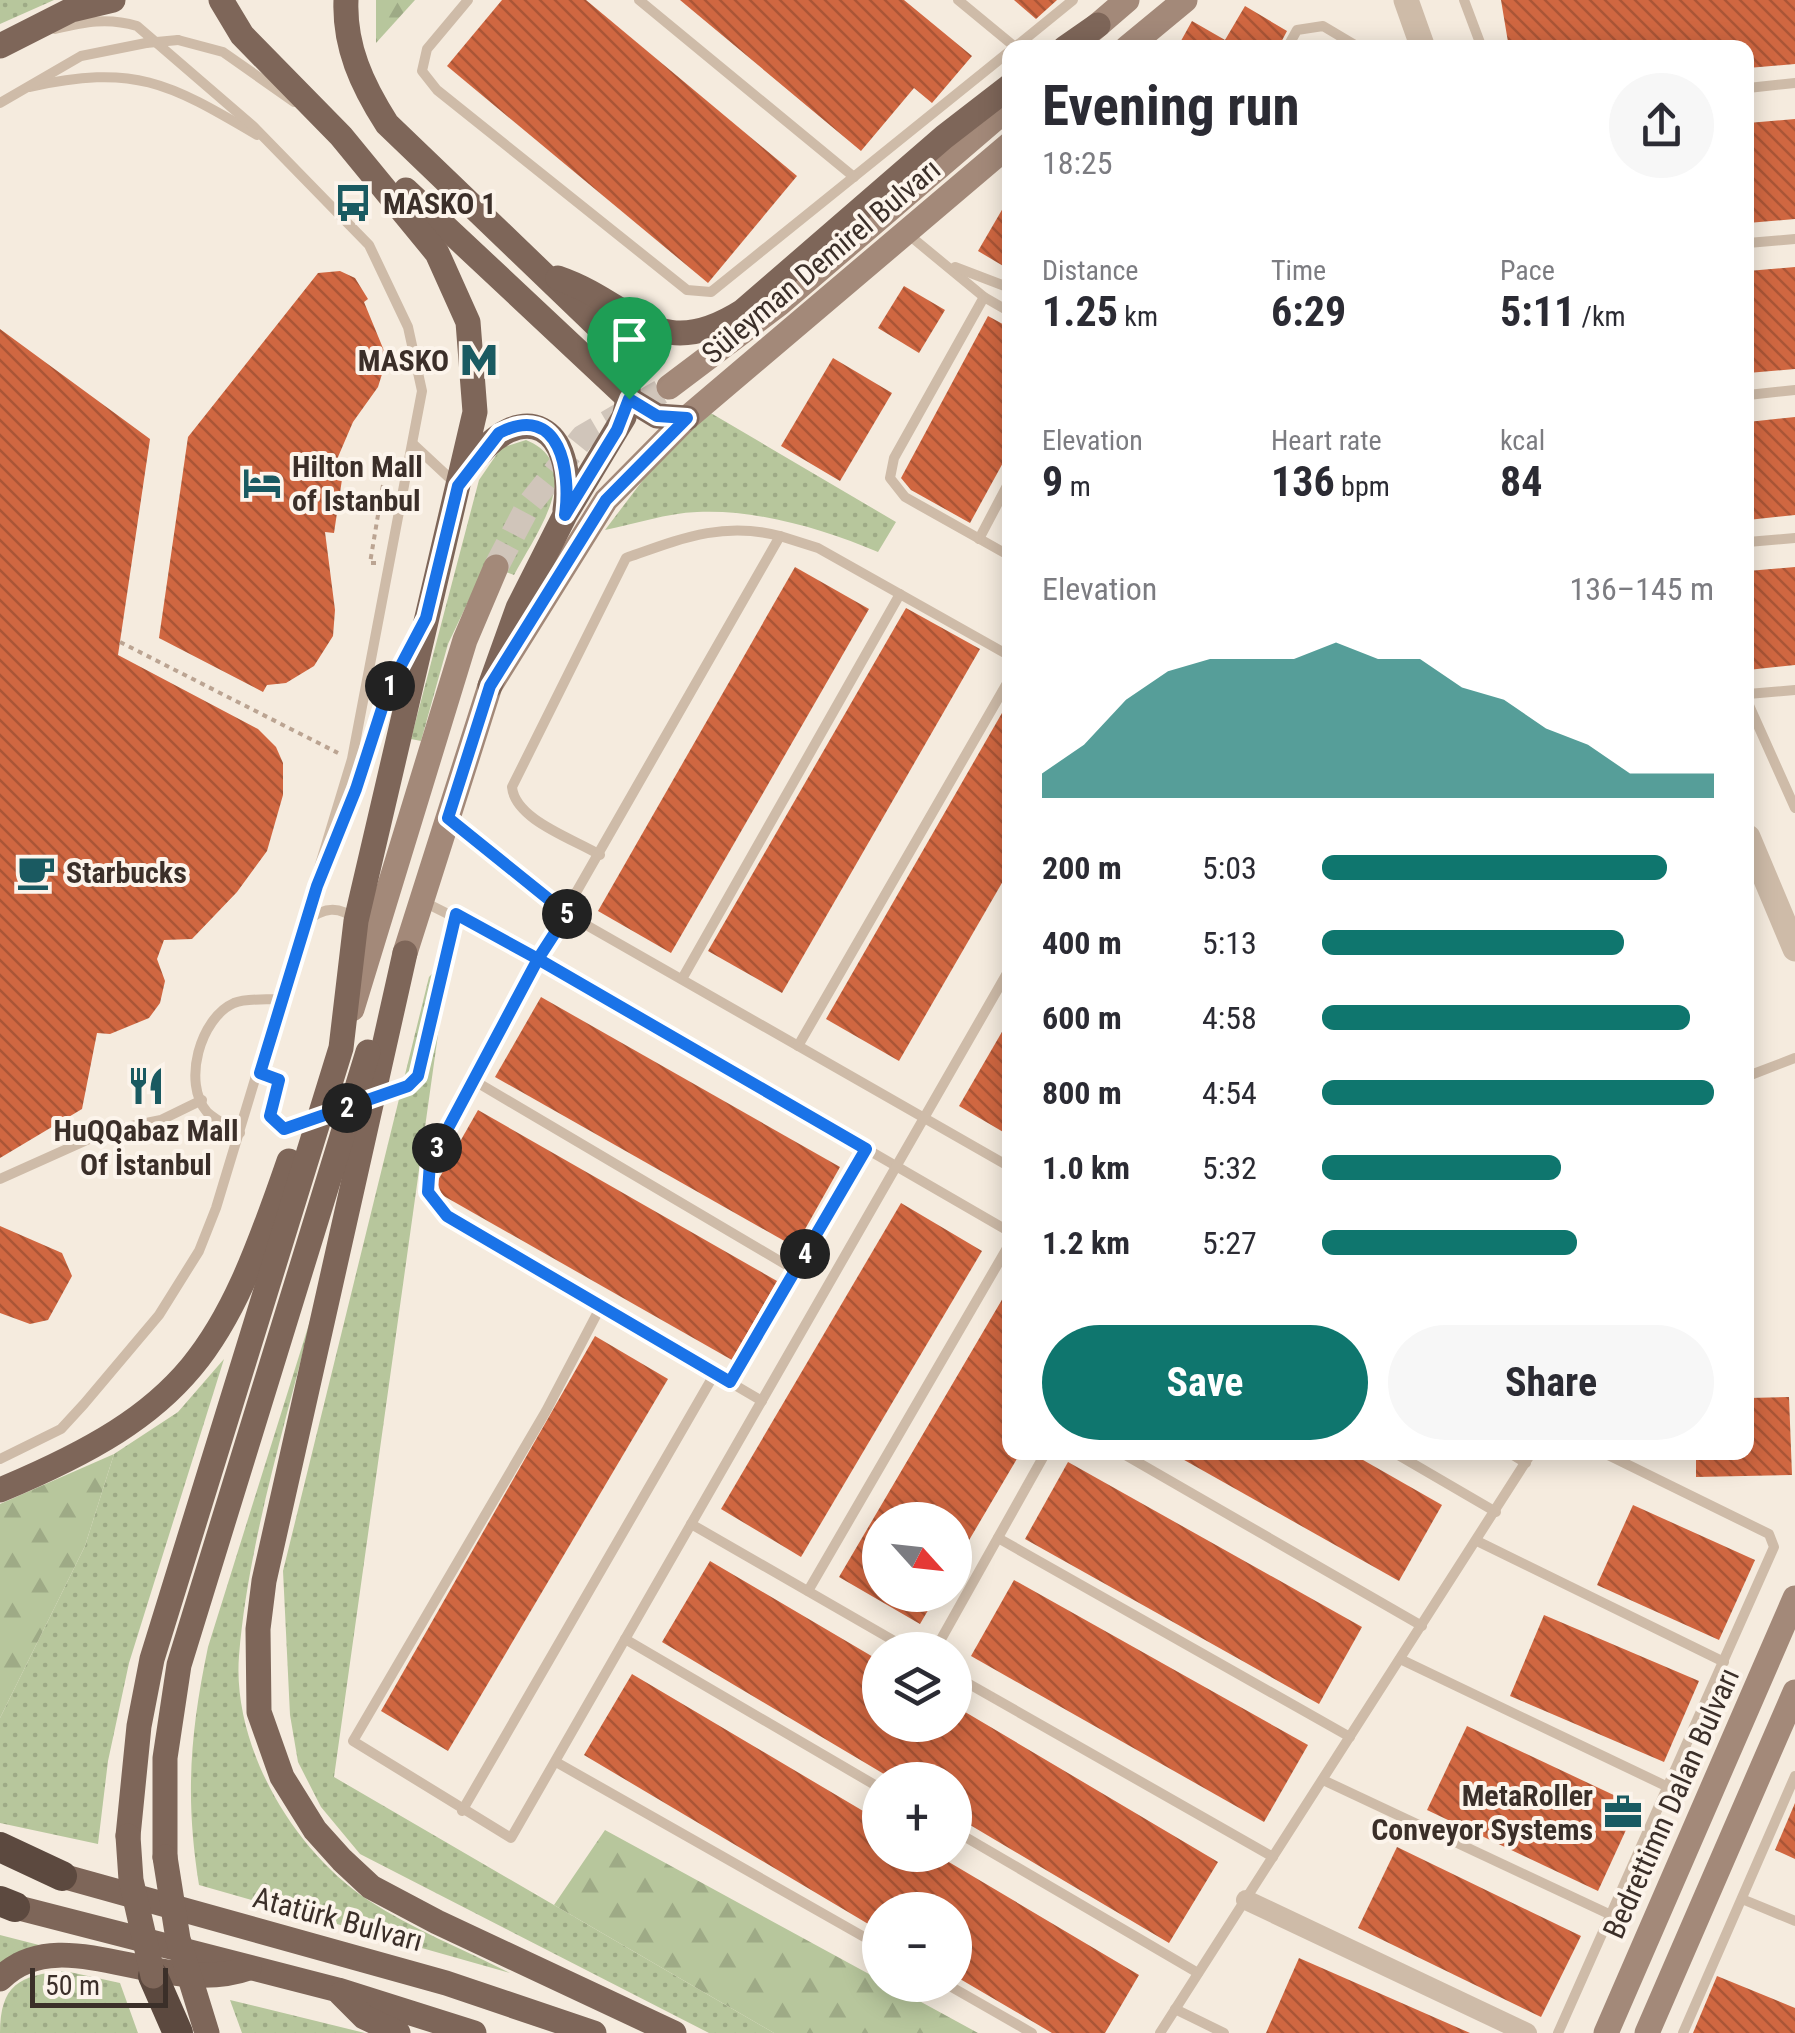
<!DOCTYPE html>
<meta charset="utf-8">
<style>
:root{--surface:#fff;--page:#f7f7f7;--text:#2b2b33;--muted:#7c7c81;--accent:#0f766e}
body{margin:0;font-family:"Roboto Condensed",sans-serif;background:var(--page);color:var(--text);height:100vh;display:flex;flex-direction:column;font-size:38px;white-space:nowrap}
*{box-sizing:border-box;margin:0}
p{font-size:32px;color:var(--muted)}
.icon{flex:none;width:55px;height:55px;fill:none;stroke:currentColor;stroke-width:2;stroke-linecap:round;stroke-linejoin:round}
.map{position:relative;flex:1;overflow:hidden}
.side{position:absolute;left:1002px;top:40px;width:752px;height:1420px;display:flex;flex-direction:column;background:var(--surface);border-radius:20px;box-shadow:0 5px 25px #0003}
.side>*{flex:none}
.needle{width:65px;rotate:117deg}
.tools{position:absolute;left:862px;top:1502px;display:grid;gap:20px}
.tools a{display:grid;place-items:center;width:110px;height:110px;border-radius:50%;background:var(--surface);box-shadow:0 5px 25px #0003;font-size:50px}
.scale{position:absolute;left:30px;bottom:25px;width:138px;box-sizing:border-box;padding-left:10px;border:5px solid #3b2f29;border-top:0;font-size:28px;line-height:35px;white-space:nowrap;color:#3b2f29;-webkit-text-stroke:8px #fcf4eb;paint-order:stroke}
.pin{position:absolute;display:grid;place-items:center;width:85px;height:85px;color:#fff;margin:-102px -42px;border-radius:50% 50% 50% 0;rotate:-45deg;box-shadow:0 0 10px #0007}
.pin .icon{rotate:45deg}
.km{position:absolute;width:50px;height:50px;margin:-25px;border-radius:50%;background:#222;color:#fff;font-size:28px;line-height:50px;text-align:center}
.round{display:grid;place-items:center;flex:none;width:105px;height:105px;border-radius:52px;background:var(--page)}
.head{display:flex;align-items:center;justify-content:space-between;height:170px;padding:0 40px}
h1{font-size:55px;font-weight:700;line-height:75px}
.metrics{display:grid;grid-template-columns:repeat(3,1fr);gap:15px;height:170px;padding:10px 40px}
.metrics div{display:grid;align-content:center}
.metrics b{font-size:42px;font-weight:700}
.metrics small{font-size:28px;font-weight:400}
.metrics p{font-size:28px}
.chart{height:280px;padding:20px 40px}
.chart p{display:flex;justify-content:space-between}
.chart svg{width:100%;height:180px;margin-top:10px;fill:var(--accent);opacity:.7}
.primary-button{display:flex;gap:20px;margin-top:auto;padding:20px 40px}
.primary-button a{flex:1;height:115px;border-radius:60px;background:var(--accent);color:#fff;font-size:40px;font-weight:700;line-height:115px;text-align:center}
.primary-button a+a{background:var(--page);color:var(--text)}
ul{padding:0 40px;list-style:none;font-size:32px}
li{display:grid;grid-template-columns:160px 120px 1fr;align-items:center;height:75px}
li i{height:25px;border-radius:12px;background:var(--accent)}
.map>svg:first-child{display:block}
.green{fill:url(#green-dots)}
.forest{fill:url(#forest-firs)}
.building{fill:url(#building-back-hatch)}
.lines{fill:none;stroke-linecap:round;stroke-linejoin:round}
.secondary-tunnel{stroke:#d0c5ba;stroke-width:25;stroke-dasharray:25 12;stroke-linecap:butt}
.path{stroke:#bba492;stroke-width:4;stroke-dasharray:5 5;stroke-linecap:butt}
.service{stroke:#cebba8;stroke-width:10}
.minor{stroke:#cebba8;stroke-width:20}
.tertiary{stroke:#cebba8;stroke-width:25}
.secondary{stroke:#a38979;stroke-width:25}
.primary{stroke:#7e6659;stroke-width:25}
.motorway{stroke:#5c493f;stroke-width:30}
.path-bridge{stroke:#bba492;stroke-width:4;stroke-dasharray:5 5;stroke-linecap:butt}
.service-bridge{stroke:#cebba8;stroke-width:10}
.primary-bridge{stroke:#7e6659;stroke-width:25}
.route-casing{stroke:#fff;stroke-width:20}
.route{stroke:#1a73e8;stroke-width:12}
.labels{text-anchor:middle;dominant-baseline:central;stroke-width:8;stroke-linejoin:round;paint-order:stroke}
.poi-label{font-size:30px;font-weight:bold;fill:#3b2f29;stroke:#fcf4eb;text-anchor:start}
.street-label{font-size:30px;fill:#3b2f29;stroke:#fcf4eb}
</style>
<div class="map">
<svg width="1795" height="2033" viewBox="0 0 1795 2033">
<defs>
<pattern id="green-dots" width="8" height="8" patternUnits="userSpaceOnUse" patternTransform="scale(2.5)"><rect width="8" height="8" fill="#b7c69c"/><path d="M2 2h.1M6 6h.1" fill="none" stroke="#9eaa86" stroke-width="1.8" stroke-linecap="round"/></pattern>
<pattern id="forest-firs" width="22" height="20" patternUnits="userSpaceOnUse" patternTransform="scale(2.5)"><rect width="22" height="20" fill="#b7c69c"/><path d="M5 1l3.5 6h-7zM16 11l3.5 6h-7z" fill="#9eaa86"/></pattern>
<pattern id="building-back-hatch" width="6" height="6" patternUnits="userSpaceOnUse" patternTransform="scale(2.5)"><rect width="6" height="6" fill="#d06741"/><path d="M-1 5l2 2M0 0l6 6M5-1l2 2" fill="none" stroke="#aa5536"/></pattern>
</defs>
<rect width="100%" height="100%" fill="#f5ebde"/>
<g class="green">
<polygon points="0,0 54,0 0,24"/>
<path d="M709 412 896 522 878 552C823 529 757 509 697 512 667 513 635 524 605 530L646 476Z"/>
<path d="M526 440C589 466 533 538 514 575L486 564 448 644 421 741 411 739 479 480 501 448Z"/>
<polygon points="449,956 334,1777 774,2033 709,2033 360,1854 321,1807 298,1762 290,1715 283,1571 429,977"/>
<path d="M314 1308C287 1420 248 1542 239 1656 232 1747 294 1851 368 1900 412 1929 463 1949 510 1973L199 1885C185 1797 190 1733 208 1647Z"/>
<polygon points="224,1359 129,1663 108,1761 98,1844 0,1823 0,1718 85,1546 114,1454 178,1412"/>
<polygon points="0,1935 39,1945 0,1970"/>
<path d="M65 1971 120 1983 138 2033H0C0 1985 19 1975 65 1971Z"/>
<polygon points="230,2000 365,2033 242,2033"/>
</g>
<g class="forest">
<polygon points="376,0 415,0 376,43"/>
<polygon points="114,1454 85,1546 0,1718 0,1504"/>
<polygon points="605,1830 880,1980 880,1985 890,1985 978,2033 774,2033 554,1905"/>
</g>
<g class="building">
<polygon points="502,0 586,0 797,176 708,283 447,66"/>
<polygon points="680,0 904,0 972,56 932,103 914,88 861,151"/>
<polygon points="1014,0 1057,0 1036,19"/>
<polygon points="1501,0 1795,0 1795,64 1748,68 1748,48 1509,48"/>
<polygon points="1245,6 1287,31 1278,48 1177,48 1192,21 1225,40"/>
<polygon points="1795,119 1795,219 1748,223 1748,123"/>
<polygon points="1010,196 1010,270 978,251"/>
<polygon points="1795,267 1795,369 1748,373 1748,271"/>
<polygon points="340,271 355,278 368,299 364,302 387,358 378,387 353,422 335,464 344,466 334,533 325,532 335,610 333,636 314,666 286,683 267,685 263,692 159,638 188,437 318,273"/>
<polygon points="904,286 945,310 919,353 878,328"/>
<polygon points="988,316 1010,328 1010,450 970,523 911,490 901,478"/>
<polygon points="0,329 150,439 118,655 258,729 276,747 283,763 283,795 267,851 237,892 192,939 164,940 157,959 165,981 160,1003 149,1018 110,1034 97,1033 82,1109 0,1158"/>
<polygon points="833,358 892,393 840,481 781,446"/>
<polygon points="1795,417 1795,515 1748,520 1748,422"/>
<polygon points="795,567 869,609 671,953 598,911"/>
<polygon points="1795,567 1795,665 1748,670 1748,571"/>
<polygon points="906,608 980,649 782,993 708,951"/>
<polygon points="1010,699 1010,869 899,1061 826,1019"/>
<polygon points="541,997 840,1167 795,1247 495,1077"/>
<polygon points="1010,1018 1010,1136 959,1106"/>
<polygon points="478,1110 777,1281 732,1360 442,1195 437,1182"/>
<polygon points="901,1203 982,1251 801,1557 721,1509"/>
<polygon points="0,1226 62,1253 72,1276 48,1320 30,1324 0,1313"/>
<polygon points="1010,1286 1010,1452 1021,1452 955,1564 955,1520 880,1520 880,1595 937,1595 920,1624 839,1577"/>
<polygon points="595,1336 668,1379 448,1751 381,1711"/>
<polygon points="1789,1397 1792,1475 1696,1477 1696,1452 1748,1452 1748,1398"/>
<polygon points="1170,1452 1349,1452 1442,1505 1399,1581"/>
<polygon points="1068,1462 1362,1627 1319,1704 1025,1539"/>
<polygon points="1633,1505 1755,1560 1719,1640 1597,1585"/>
<polygon points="710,1561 880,1661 880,1725 955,1725 955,1706 1218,1862 1169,1943 955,1816 955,1780 894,1780 662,1642"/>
<polygon points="1014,1580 1308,1745 1264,1822 971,1656"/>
<polygon points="1544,1615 1699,1681 1664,1762 1510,1696"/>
<polygon points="632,1674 880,1821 880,1855 937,1855 1139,1975 1105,2033 1052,2033 955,1976 955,1910 880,1910 880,1931 584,1755"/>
<polygon points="1467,1726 1637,1806 1598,1891 1427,1810"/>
<polygon points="1795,1803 1795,1859 1775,1850"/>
<polygon points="1397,1847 1581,1936 1541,2017 1358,1928"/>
<polygon points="1299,1958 1470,2033 1266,2033"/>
<polygon points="1717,1976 1795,2008 1795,2033 1693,2033"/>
</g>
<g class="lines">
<polyline class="secondary-tunnel" points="496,567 528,506 583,437 669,387"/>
<g class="path">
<polyline points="376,563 370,563 383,485"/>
<polyline points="120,642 338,753"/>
<polyline points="270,1076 279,1079 270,1116 278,1127 292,1129"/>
<polyline points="408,1086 424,1066 452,929"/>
</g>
<g class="service">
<polyline points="468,0 427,49 422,71 437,90 687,290 711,292 1010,51"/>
<polyline points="639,0 854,177"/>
<polyline points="958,0 1015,47"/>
<polyline points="1464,0 1482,48"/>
<polyline points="178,40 223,52 294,102"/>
<polyline points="1014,48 1073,0"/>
<polyline points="1287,48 1297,30 1323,26 1360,48"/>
<path d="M29 87C135 64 167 82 257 135"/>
<polyline points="1748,88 1795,83"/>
<polyline points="0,103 81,56 146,43"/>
<polyline points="909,235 984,297 1010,312"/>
<polyline points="1748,243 1795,239"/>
<polyline points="955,267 1010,288"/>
<polyline points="984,297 894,458 890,478 905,497 1010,556"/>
<polyline points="1748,395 1795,390"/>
<polyline points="414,445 457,485"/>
<polyline points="979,539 1010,480"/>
<polyline points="1748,542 1795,538"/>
<polyline points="1748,694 1795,690"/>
<polyline points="1748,703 1795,808"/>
<polyline points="451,821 567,914 1010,1167"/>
<polyline points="335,843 388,690 413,640"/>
<path d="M600 855C574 839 515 820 512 787L626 558C680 539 722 521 780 536"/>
<polyline points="424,902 538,959 1010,1232"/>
<path d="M306 922C323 907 339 905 356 920"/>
<polyline points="682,979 900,594"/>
<polyline points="798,1046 1010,678"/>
<polyline points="1748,1076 1795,1058"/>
<polyline points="473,1080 795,1270"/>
<path d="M240 1133C230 1127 215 1120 207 1112 182 1083 200 1018 234 1003 247 998 266 1000 280 999"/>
<polyline points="0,1179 107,1131 161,1120 202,1100"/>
<polyline points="601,1306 546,1411 353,1741 511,1838 1010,968"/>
<polyline points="731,1383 865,1149"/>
<polyline points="762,1401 447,1216 428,1192 429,1162 538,959 780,536 818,548 1010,656"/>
<polyline points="1120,1452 1422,1626"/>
<polyline points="1393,1452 1496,1512"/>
<polyline points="1508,1452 1526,1463"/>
<path d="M0 1459 61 1429 84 1404 159 1315 199 1251 216 1208 352 759 422 391 408 327 369 245 253 126 137 26C107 17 85 22 55 29"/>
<polyline points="691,1524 910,1650"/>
<polyline points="998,1538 1350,1737"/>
<polyline points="1477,1541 1724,1662"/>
<polyline points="808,1591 1010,1243"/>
<polyline points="625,1639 880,1788"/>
<polyline points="935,1650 1046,1452"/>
<polyline points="1400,1659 1668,1787"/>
<polyline points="955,1676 1273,1857"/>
<polyline points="556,1762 880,1946"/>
<polyline points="1323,1780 1611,1915"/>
<polyline points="462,1811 715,1373"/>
<polyline points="955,1831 1198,1973"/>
<polyline points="1742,1899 1795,1921"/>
<polyline points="948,1985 1032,2033"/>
<polyline points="1175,2009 1224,2033"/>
<polyline points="1160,2033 1532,1452"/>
<polyline points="1558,2033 1774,1547 1769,1534 1602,1452"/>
<polyline points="1683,2033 1795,1776"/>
</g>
<polyline class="minor" points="1246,1900 1527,2033"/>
<g class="tertiary">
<polyline points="1406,0 1423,48"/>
<polyline points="1748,837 1795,949"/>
</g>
<g class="secondary">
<polyline points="1084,37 1127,0"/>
<polyline points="1127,48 1185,0"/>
<polyline points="669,387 779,304 1010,106"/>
<polyline points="405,953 490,686 606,500 687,418 1010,144"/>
<polyline points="352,1009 465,640 496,567"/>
<polyline points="1606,2033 1795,1598"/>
<polyline points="1647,2033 1795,1692"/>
</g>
<g class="primary">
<path d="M346 0C344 46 362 85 387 124L614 342C628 367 632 389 624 417L565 515 518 608 490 686"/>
<polyline points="0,46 71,10 113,0"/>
<polyline points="1065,48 1098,25"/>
<polyline points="406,190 629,399 657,416 687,418"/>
<path d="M558 278C634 304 656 366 743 311L944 137 1010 86"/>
<path d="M469 467C522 393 578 427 565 510"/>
<polyline points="405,953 264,1581 258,1629 259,1712 282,1777 315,1830 342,1860 371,1887 437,1922 674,2033"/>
<path d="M0 1490C191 1410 223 1352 289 1161"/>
<polyline points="128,1836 139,1726 152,1659 341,1048 356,921 475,412 468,322 437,253 341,136 242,35 221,0"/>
<polyline points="165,1857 165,1758 179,1665 368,1052"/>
<polyline points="62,1876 446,1983 594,2033"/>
<polyline points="15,1907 338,1990 474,2033"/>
<path d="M0 1979C61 1917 162 1999 249 1968"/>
<polyline points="341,1994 364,2017 398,2033"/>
</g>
<g class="motorway">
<polyline points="0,1847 62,1876"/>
<polyline points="0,1901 15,1907"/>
<polyline points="153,1976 178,2033"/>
</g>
<polyline class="path-bridge" points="292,1129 408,1086"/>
<polyline class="service-bridge" points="146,43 178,40"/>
<g class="primary-bridge">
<polyline points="128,1836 131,1880 153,1976"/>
<polyline points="165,1857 178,1939 207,2033"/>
</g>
</g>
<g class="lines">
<g class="route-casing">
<path id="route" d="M629 399 617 430 565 515C571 473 561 401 499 433L458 486 426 618 388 690 356 789 317 886 260 1073 279 1080 270 1116 284 1129 408 1086 418 1076 456 914 538 959 430 1162 428 1192 447 1216 730 1382 866 1149 538 959 567 914 448 818 490 686 606 500 687 418 657 416 629 399"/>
</g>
<use href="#route" class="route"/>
</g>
<defs>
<g id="bus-bare" transform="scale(3)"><path d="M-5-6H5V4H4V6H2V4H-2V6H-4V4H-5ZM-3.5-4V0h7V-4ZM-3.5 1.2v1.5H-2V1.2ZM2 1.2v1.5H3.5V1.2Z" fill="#1a5a61" stroke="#fcf4eb" stroke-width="2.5" paint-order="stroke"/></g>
<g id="metro-bare" transform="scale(3)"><path d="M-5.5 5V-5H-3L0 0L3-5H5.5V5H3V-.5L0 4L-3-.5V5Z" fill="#1a5a61" stroke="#fcf4eb" stroke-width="2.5" paint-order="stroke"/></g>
<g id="hotel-bare" transform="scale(3)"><path d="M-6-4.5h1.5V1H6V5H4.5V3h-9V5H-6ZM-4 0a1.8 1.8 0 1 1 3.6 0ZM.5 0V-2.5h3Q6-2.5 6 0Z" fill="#1a5a61" stroke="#fcf4eb" stroke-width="2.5" paint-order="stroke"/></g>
<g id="cafe-bare" transform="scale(3)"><path d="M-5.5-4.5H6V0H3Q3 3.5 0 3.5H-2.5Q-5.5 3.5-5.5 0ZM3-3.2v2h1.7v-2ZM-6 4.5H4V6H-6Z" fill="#1a5a61" stroke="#fcf4eb" stroke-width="2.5" paint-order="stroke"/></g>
<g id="restaurant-bare" transform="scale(3)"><path d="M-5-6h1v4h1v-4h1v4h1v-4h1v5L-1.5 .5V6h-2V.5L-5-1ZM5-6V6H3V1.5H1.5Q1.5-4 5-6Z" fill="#1a5a61" stroke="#fcf4eb" stroke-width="2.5" paint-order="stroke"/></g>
<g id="office-bare" transform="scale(3)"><path d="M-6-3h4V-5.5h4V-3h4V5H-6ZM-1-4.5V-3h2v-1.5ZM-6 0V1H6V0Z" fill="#1a5a61" stroke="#fcf4eb" stroke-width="2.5" paint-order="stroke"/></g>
</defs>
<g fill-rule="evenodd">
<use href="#bus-bare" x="353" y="203"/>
<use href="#metro-bare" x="479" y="360"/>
<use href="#hotel-bare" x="262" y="483"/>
<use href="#cafe-bare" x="36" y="872"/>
<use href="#restaurant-bare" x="146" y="1086"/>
<use href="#office-bare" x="1623" y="1812"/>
</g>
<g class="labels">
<g class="poi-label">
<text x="383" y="203">MASKO 1</text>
<text x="449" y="360" text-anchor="end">MASKO</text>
<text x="292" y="466">Hilton Mall<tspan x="292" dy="34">of Istanbul</tspan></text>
<text x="66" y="872">Starbucks</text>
<text x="146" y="1130" text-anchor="middle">HuQQabaz Mall<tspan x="146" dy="34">Of İstanbul</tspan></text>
<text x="1593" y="1795" text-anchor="end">MetaRoller<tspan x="1593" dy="34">Conveyor Systems</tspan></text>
</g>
<g class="street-label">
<text transform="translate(821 261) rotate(-40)">Süleyman Demirel Bulvarı</text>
<text transform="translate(1671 1803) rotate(-66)">Bedrettimn Dalan Bulvarı</text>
<text transform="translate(338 1919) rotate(15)">Atatürk Bulvarı</text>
</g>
</g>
</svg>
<div class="tools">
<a><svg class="needle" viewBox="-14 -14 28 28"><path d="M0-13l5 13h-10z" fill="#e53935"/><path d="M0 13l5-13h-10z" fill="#7c7c81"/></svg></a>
<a><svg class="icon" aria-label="layers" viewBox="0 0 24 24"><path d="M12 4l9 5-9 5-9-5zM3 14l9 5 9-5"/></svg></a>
<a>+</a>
<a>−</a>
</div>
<div class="scale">50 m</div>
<div class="pin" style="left:629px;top:399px;background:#1e9e55"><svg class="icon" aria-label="arrive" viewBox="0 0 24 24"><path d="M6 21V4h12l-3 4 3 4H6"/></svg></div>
<b class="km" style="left:390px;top:686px">1</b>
<b class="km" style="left:347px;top:1108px">2</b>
<b class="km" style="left:437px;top:1148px">3</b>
<b class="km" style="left:805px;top:1254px">4</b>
<b class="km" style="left:567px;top:914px">5</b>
<section class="side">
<div class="head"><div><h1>Evening run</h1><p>18:25</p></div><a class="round"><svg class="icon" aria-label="share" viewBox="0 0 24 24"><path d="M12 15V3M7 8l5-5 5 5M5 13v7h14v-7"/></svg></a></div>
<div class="metrics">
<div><p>Distance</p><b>1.25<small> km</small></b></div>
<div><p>Time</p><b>6:29</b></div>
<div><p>Pace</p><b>5:11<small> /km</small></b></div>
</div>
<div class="metrics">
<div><p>Elevation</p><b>9<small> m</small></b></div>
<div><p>Heart rate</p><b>136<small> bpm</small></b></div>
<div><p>kcal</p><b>84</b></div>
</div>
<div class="chart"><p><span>Elevation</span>136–145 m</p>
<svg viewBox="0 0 160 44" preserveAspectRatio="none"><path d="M0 44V38L10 31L20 20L30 13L40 10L50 10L60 10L70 6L80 10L90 10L100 17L110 20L120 27L130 31L140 38L150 38L160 38V44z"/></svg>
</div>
<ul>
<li><b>200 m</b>5:03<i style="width:88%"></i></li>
<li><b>400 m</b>5:13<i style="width:77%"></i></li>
<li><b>600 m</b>4:58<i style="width:94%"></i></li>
<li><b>800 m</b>4:54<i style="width:100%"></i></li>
<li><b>1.0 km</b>5:32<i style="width:61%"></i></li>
<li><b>1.2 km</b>5:27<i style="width:65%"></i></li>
</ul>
<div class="primary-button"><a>Save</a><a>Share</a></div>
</section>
</div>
